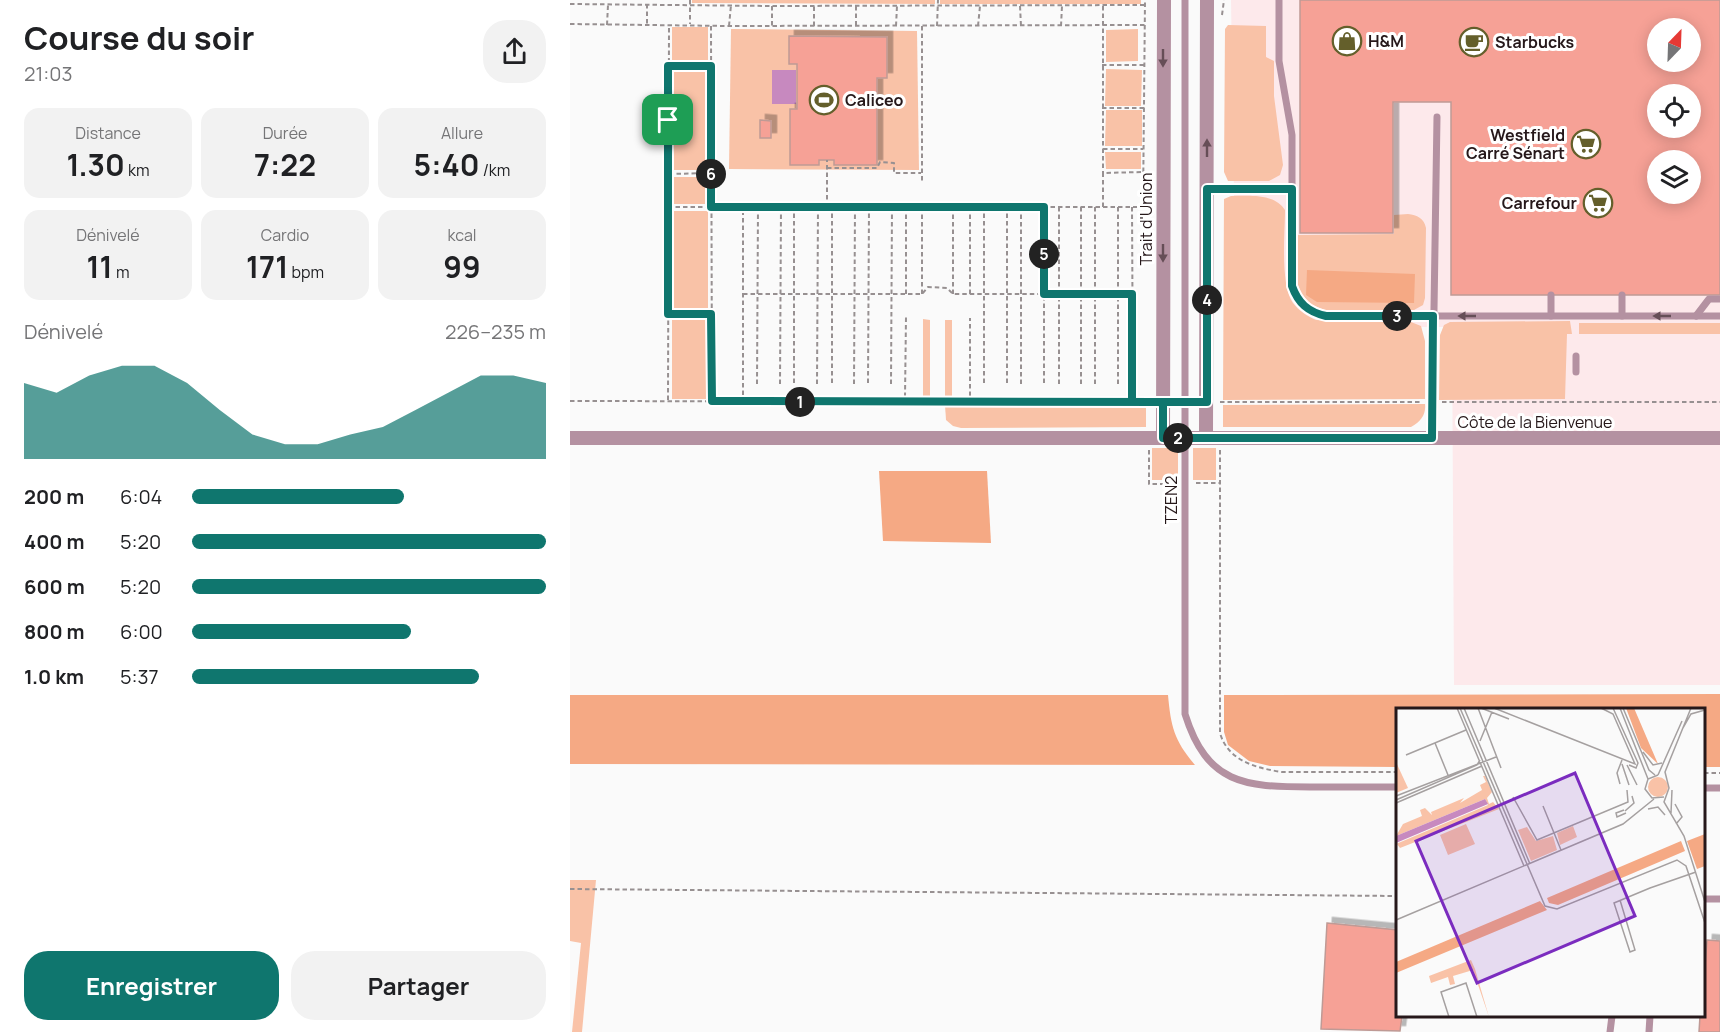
<!DOCTYPE html>
<html lang="fr">
<meta charset="utf-8">
<style>
:root{--surface:#fff;--page:#f2f2f2;--text:#202124;--muted:#757577;--accent:#0f766e}
body{margin:0;font-family:Manrope,sans-serif;background:var(--page);color:var(--text);height:100vh;display:flex;flex-direction:column;font-size:22px;white-space:nowrap}
*{box-sizing:border-box;margin:0}
p{font-size:20px;color:var(--muted)}
.icon{flex:none;width:33px;height:33px;fill:none;stroke:currentColor;stroke-width:2;stroke-linecap:round;stroke-linejoin:round}
.map{position:relative;flex:1;overflow:hidden}
.details{display:flex;flex-direction:column;background:var(--surface);width:570px}
.details>*{flex:none}
.needle{width:39px;rotate:23deg}
.buttons{position:absolute;left:1077px;top:18px;display:grid;gap:12px}
.buttons a{display:grid;place-items:center;width:54px;height:54px;border-radius:50%;background:var(--surface);box-shadow:0 3px 15px #0003;font-size:30px}
.pin{position:absolute;display:grid;place-items:center;width:51px;height:51px;color:#fff;margin:-26px;border-radius:12px;box-shadow:0 3px 9px #0006}
.km{position:absolute;width:30px;height:30px;margin:-15px;border-radius:50%;background:#222;color:#fff;font-size:16px;line-height:30px;text-align:center}
.round{display:grid;place-items:center;flex:none;width:63px;height:63px;border-radius:24px;background:var(--page)}
.overview{display:flex;align-items:center;justify-content:space-between;height:102px;padding:0 24px}
h1{font-size:33px;font-weight:700;line-height:45px}
.figures{display:grid;grid-template-columns:repeat(3,1fr);gap:9px;height:102px;padding:6px 24px}
.figures div{display:grid;align-content:center;border-radius:15px;background:var(--page);text-align:center}
.figures b{font-size:30px;font-weight:700}
.figures small{font-size:16px;font-weight:400}
.figures p{font-size:16px}
.chart{height:168px;padding:12px 24px}
.chart p{display:flex;justify-content:space-between}
.chart svg{width:100%;height:108px;margin-top:6px;fill:var(--accent);opacity:.7}
.action{display:flex;gap:12px;margin-top:auto;padding:12px 24px}
.action a{flex:1;height:69px;border-radius:24px;background:var(--accent);color:#fff;font-size:24px;font-weight:700;line-height:69px;text-align:center}
.action a+a{background:var(--page);color:var(--text)}
ul{padding:0 24px;list-style:none;font-size:20px}
li{display:grid;grid-template-columns:96px 72px 1fr;align-items:center;height:45px}
li i{height:15px;border-radius:8px;background:var(--accent)}
main{display:flex;flex:1;min-height:0}
.map>svg:first-child{display:block}
.built{fill:#fde9eb;fill-rule:evenodd}
.green{fill:#f9c2a7}
.forest{fill:#f5a984}
.water{fill:#c789bf}
.building{fill:#f6a196;stroke:#bf9a95;stroke-width:1.5;fill-rule:evenodd;filter:url(#shadow)}
.lines{fill:none;stroke-linecap:round;stroke-linejoin:round}
.path{stroke:#979091;stroke-width:2;stroke-dasharray:4.5 3;stroke-linecap:butt}
.service{stroke:#b491a1;stroke-width:7}
.minor{stroke:#b491a1;stroke-width:14}
.oneway{fill:#664e57}
.route-casing{stroke:#fff;stroke-width:12}
.route{stroke:#0f766e;stroke-width:8}
.labels{text-anchor:middle;dominant-baseline:central;stroke-width:6;stroke-linejoin:round;paint-order:stroke}
.poi-label{font-size:16px;font-weight:bold;fill:#26181a;stroke:#fff;text-anchor:start}
.street-label{font-size:16px;fill:#26181a;stroke:#fff}
.inset-road{fill:none;stroke:#a5a0a0;stroke-width:1.5}
.view{fill:#7b2cbf;fill-opacity:0.15;stroke:#7b2cbf;stroke-width:3}
.inset-edge{fill:none;stroke:#26181a;stroke-width:3}
</style>
<main>
<section class="details">
<div class="overview"><div><h1>Course du soir</h1><p>21:03</p></div><a class="round"><svg class="icon" aria-label="share" viewBox="0 0 24 24"><path d="M12 15V3M7 8l5-5 5 5M5 13v7h14v-7"/></svg></a></div>
<div class="figures">
<div><p>Distance</p><b>1.30<small> km</small></b></div>
<div><p>Durée</p><b>7:22</b></div>
<div><p>Allure</p><b>5:40<small> /km</small></b></div>
</div>
<div class="figures">
<div><p>Dénivelé</p><b>11<small> m</small></b></div>
<div><p>Cardio</p><b>171<small> bpm</small></b></div>
<div><p>kcal</p><b>99</b></div>
</div>
<div class="chart"><p><span>Dénivelé</span>226–235 m</p>
<svg viewBox="0 0 160 44" preserveAspectRatio="none"><path d="M0 44V13L10 17L20 10L30 6L40 6L50 13L60 24L70 34L80 38L90 38L100 34L110 31L120 24L130 17L140 10L150 10L160 13V44z"/></svg>
</div>
<ul>
<li><b>200 m</b>6:04<i style="width:60%"></i></li>
<li><b>400 m</b>5:20<i style="width:100%"></i></li>
<li><b>600 m</b>5:20<i style="width:100%"></i></li>
<li><b>800 m</b>6:00<i style="width:62%"></i></li>
<li><b>1.0 km</b>5:37<i style="width:81%"></i></li>
</ul>
<div class="action"><a>Enregistrer</a><a>Partager</a></div>
</section>
<div class="map">
<svg width="1150" height="1032" viewBox="0 0 1150 1032">
<defs>
<filter id="shadow"><feDropShadow dx="5.5" dy="-5.5" stdDeviation="0" flood-color="#0004"/></filter>
</defs>
<rect width="100%" height="100%" fill="#fafafa"/>
<path class="built" d="M661 0H1150V685H884L882 327H666ZM1088 28H1120V62H1088ZM1088 94H1120V128H1088ZM1088 160H1120V194H1088Z"/>
<g class="green">
<polygon points="122,0 365,0 365,4 122,3"/>
<rect x="370" y="0" width="201" height="4"/>
<polygon points="658,25 696,26 696,57 704,61 704,96 713,165 710,175 699,181 658,181 654,172 655,29"/>
<rect x="102" y="27" width="36" height="35"/>
<polygon points="161,29 347,31 349,170 159,169"/>
<polygon points="568,29 568,61 536,62 536,30"/>
<rect x="103" y="69" width="35" height="101"/>
<polygon points="536,69 572,70 571,106 535,106"/>
<polygon points="536,110 572,110 572,146 535,146"/>
<polygon points="535,152 571,152 571,169 536,169"/>
<rect x="102" y="177" width="36" height="27"/>
<path d="M661 196C679 196 704 193 715 210 715 234 710 285 723 303 729 311 737 316 746 320L841 322 851 326 855 341V399L653 400 654 199Z"/>
<rect x="102" y="211" width="36" height="99"/>
<path d="M838 214C847 215 854 218 856 228L855 298 853 305 844 310H755L742 305 732 295 727 283V235L824 234V215Z"/>
<rect x="102" y="317" width="36" height="82"/>
<polygon points="353,319 360,320 360,399 353,399"/>
<rect x="375" y="320" width="7" height="79"/>
<polygon points="1000,321 1002,334 997,334 995,399 869,400 870,335 874,325 880,322"/>
<rect x="1009" y="323" width="141" height="11"/>
<path d="M855 404C856 415 851 421 841 427H653V405Z"/>
<polygon points="375,405 576,405 576,427 391,428 383,426 376,420"/>
<rect x="582" y="448" width="26" height="32"/>
<rect x="623" y="448" width="23" height="32"/>
<polygon points="0,880 26,880 12,1032 2,1032 11,943 0,941"/>
</g>
<g class="forest">
<polygon points="737,270 845,274 844,303 747,302 736,295"/>
<polygon points="309,471 417,471 421,543 313,541"/>
<polygon points="1150,694 1150,767 1134,767 1134,710 828,710 827,767 700,766 679,761 658,745 654,732 654,695"/>
<path d="M0 695H598C601 727 604 740 625 765L0 764Z"/>
</g>
<rect class="water" x="202" y="70" width="24" height="34"/>
<g class="building">
<path d="M730 0H1150V295H881V102H823V233H730ZM1088 28H1120V62H1088ZM1088 94H1120V128H1088ZM1088 160H1120V194H1088Z"/>
<polygon points="219,36 317,37 317,78 307,78 307,165 264,165 264,160 249,160 249,165 220,165 220,109 227,109 227,64 219,64"/>
<polygon points="190,120 201,121 201,138 190,138"/>
<polygon points="757,923 828,930 828,1016 832,1016 830,1031 751,1029"/>
<polygon points="1137,940 1150,941 1150,1032 1129,1032 1130,1016 1134,1016 1134,978"/>
</g>
<g class="lines">
<g class="path">
<polyline points="120,0 120,24"/>
<polyline points="0,4 202,6 575,5"/>
<polyline points="77,4 77,25"/>
<polyline points="202,6 202,26"/>
<polyline points="286,6 286,26"/>
<polyline points="450,6 451,26"/>
<polyline points="533,6 533,173"/>
<polyline points="652,15 654,0"/>
<polyline points="0,24 159,26 576,25"/>
<polyline points="37,25 38,5"/>
<polyline points="141,26 142,401"/>
<polyline points="159,26 161,5"/>
<polyline points="244,26 244,6"/>
<polyline points="326,26 327,6"/>
<polyline points="352,26 352,181"/>
<polyline points="367,26 368,0"/>
<polyline points="408,26 410,6"/>
<polyline points="491,26 492,6"/>
<polyline points="532,65 574,65"/>
<polyline points="99,66 141,66"/>
<polyline points="532,108 574,108"/>
<polyline points="533,149 573,149"/>
<polyline points="257,168 307,168 310,162 324,163 324,173 351,173"/>
<polyline points="99,174 141,173"/>
<polyline points="98,207 573,207 575,0"/>
<polyline points="257,207 257,160"/>
<polyline points="352,207 352,294"/>
<polyline points="383,207 383,294"/>
<polyline points="511,207 511,384"/>
<polyline points="525,207 525,384"/>
<polyline points="533,207 533,173 573,172"/>
<polyline points="562,207 563,402"/>
<polyline points="173,294 352,294 358,287 377,288 383,294 562,294"/>
<polyline points="336,294 336,207"/>
<polyline points="400,294 400,207"/>
<polyline points="98,314 140,314"/>
<polyline points="224,383 224,207"/>
<polyline points="262,383 262,207"/>
<polyline points="298,383 299,207"/>
<polyline points="414,383 414,207"/>
<polyline points="437,383 437,207"/>
<polyline points="474,383 474,207"/>
<polyline points="187,384 188,207"/>
<polyline points="210,384 211,207"/>
<polyline points="247,384 248,207"/>
<polyline points="284,384 285,207"/>
<polyline points="321,384 322,207"/>
<polyline points="451,384 451,207"/>
<polyline points="489,384 489,207"/>
<polyline points="548,384 548,207"/>
<polyline points="173,395 173,207"/>
<polyline points="400,396 400,318"/>
<polyline points="335,397 336,317"/>
<polyline points="98,400 99,25"/>
<polyline points="0,401 579,402"/>
<polyline points="650,402 851,402"/>
<polyline points="872,402 1150,402"/>
<polyline points="579,450 579,484 606,484"/>
<path d="M650 450V733C658 761 686 768 712 772H828"/>
<polyline points="626,483 650,483"/>
<polyline points="1134,773 1150,773"/>
<polyline points="0,889 828,896"/>
</g>
<g class="service">
<path d="M615 0V714C637 784 674 787 740 787 769 787 798 787 828 787"/>
<path d="M709 0V61L722 135V286C728 303 738 312 756 316H1150"/>
<polyline points="637,189 722,189"/>
<polyline points="981,316 981,295"/>
<polyline points="1052,316 1052,295"/>
<polyline points="1126,316 1139,299 1150,299"/>
<polyline points="1006,356 1006,372"/>
<polyline points="862,438 867,117"/>
<polyline points="1134,788 1150,788"/>
<polyline points="1134,899 1150,899"/>
<polyline points="1040,1032 1042,1016"/>
<polyline points="1079,1032 1080,1016"/>
</g>
<g class="minor">
<polyline points="636,437 637,0"/>
<polyline points="0,438 1150,438"/>
<polyline points="593,438 594,0"/>
</g>
</g>
<defs><path id="oneway-solid" d="M-6-.8H1V-3.2L6.5 0L1 3.2V.8H-6Z" transform="scale(1.5)"/></defs>
<g class="oneway">
<use href="#oneway-solid" transform="translate(593 58) rotate(90)"/>
<use href="#oneway-solid" transform="translate(637 148) rotate(-90)"/>
<use href="#oneway-solid" transform="translate(593 253) rotate(90)"/>
<use href="#oneway-solid" transform="translate(897 316) rotate(-180)"/>
<use href="#oneway-solid" transform="translate(1092 316) rotate(-180)"/>
</g>
<g class="lines">
<g class="route-casing">
<path id="route" d="M98 120V314H141L142 401 589 402 593 403V438H862L863 316H756C738 312 728 303 722 286V189H637V402H562V294H474V207H141V66H98V120"/>
</g>
<use href="#route" class="route"/>
</g>
<defs>
<g id="shop-ring" transform="scale(1.5)"><circle r="9.5" fill="#fff" stroke="#645f2b" stroke-width="1.5"/><path d="M-5-2.5h2.3a2.7 3.5 0 0 1 5.4 0H5L5.5 6h-11ZM-1.5-2.5h3a1.5 2.3 0 0 0-3 0Z" fill="#645f2b"/></g>
<g id="cafe-ring" transform="scale(1.5)"><circle r="9.5" fill="#fff" stroke="#645f2b" stroke-width="1.5"/><path d="M-5.5-4.5H6V0H3Q3 3.5 0 3.5H-2.5Q-5.5 3.5-5.5 0ZM3-3.2v2h1.7v-2ZM-6 4.5H4V6H-6Z" fill="#645f2b"/></g>
<g id="stadium-ring" transform="scale(1.5)"><circle r="9.5" fill="#fff" stroke="#645f2b" stroke-width="1.5"/><path d="M0-5a6.5 5 0 1 0 0 10a6.5 5 0 1 0 0-10ZM-3.5-1.8h7v3.6h-7Z" fill="#645f2b"/></g>
<g id="supermarket-ring" transform="scale(1.5)"><circle r="9.5" fill="#fff" stroke="#645f2b" stroke-width="1.5"/><path d="M-6-5.5h2.5l.6 2H6L4.5 2H-2.5L-4.4-4H-6ZM-1.5 3.2a1.3 1.3 0 1 0 .1 0ZM3 3.2a1.3 1.3 0 1 0 .1 0Z" fill="#645f2b"/></g>
</defs>
<g fill-rule="evenodd">
<use href="#shop-ring" x="777" y="41"/>
<use href="#cafe-ring" x="904" y="42"/>
<use href="#stadium-ring" x="254" y="100"/>
<use href="#supermarket-ring" x="1016" y="144"/>
<use href="#supermarket-ring" x="1028" y="203"/>
</g>
<g class="labels">
<g class="poi-label">
<text x="798" y="41">H&amp;M</text>
<text x="925" y="42">Starbucks</text>
<text x="275" y="100">Caliceo</text>
<text x="995" y="135" text-anchor="end">Westfield<tspan x="995" dy="18">Carré Sénart</tspan></text>
<text x="1007" y="203" text-anchor="end">Carrefour</text>
</g>
<g class="street-label">
<text transform="translate(576 219) rotate(-90)">Trait d'Union</text>
<text x="965" y="422">Côte de la Bienvenue</text>
<text transform="translate(601 500) rotate(-90)">TZEN2</text>
</g>
</g>
<g transform="translate(826 708)">
<rect width="309" height="309" fill="#fafafa"/>
<path d="M0 54 12 80 0 85ZM87 68H89L96 84 91 90 93 96 97 94 103 101 4 140 1 136 0 142V136L92 97 89 91 0 128 7 116 26 108 24 102 29 100 36 107 35 104 68 90 64 95 86 82 84 77 90 74ZM252 79a10 10 0 1 1 20 0a10 10 0 1 1-20 0ZM70 116 79 136 52 147 44 127ZM177 118 181 129 164 137 161 125ZM131 119 140 133 157 128 161 142 135 153 122 122ZM75 252 79 261 93 309 77 262 57 268 59 276 54 277 52 269 35 275 33 268Z" fill="#f9c2a7"/>
<path d="M230 0H238L262 56 245 40ZM309 126V158L301 161 291 133ZM285 133 289 143 162 197 153 195 151 190ZM144 193 151 202 0 265V254Z" fill="#f5a984"/>
<path d="M89 91 92 96 0 135V128Z" fill="#c789bf"/>
<path class="inset-road" d="M61 0 128 158M64 0 149 198 161 201 281 152 290 158 309 215M68 0 134 156M82 0 105 60M85 0 113 11M98 0 239 56 217 6 205 0M217 0 242 55 240 60 233 57M224 0 252 71M227 0 253 62 259 67M295 0 269 64 273 80 268 94 288 128 309 194M287 20 295 6 309 2M84 33 96 4M39 35 52 67M247 44 257 57 266 55M10 47 70 22M226 56 233 77M231 57 241 77M262 67 286 13M262 67 252 71 249 81 256 90 268 89M224 76 221 65 226 52M0 88 100 49M117 89 141 132 232 94 231 82M0 92 81 57 84 52M0 95 86 58M279 96 286 109 280 116M147 98 165 142M252 101 262 99 269 107M228 102 220 105 221 109 230 105M229 103 238 95 236 88M275 105 276 82M224 192 239 242 234 244 218 195 254 180 300 164M0 212 227 116 258 91M53 309 45 284 70 275 81 309"/>
<path class="view" d="M179 65 239 208 81 275 20 133Z"/>
<rect width="309" height="309" class="inset-edge"/>
</g>
</svg>
<div class="buttons">
<a><svg class="needle" viewBox="-14 -14 28 28"><path d="M0-13l5 13h-10z" fill="#e53935"/><path d="M0 13l5-13h-10z" fill="#757577"/></svg></a>
<a><svg class="icon" aria-label="locate" viewBox="0 0 24 24"><circle cx="12" cy="12" r="6"/><path d="M12 2v4M12 18v4M2 12h4M18 12h4"/></svg></a>
<a><svg class="icon" aria-label="layers" viewBox="0 0 24 24"><path d="M12 4l9 5-9 5-9-5zM3 14l9 5 9-5"/></svg></a>
</div>
<div class="pin" style="left:98px;top:120px;background:#1e9e55"><svg class="icon" aria-label="arrive" viewBox="0 0 24 24"><path d="M6 21V4h12l-3 4 3 4H6"/></svg></div>
<b class="km" style="left:230px;top:402px">1</b>
<b class="km" style="left:608px;top:438px">2</b>
<b class="km" style="left:827px;top:316px">3</b>
<b class="km" style="left:637px;top:300px">4</b>
<b class="km" style="left:474px;top:254px">5</b>
<b class="km" style="left:141px;top:174px">6</b>
</div>
</main>
